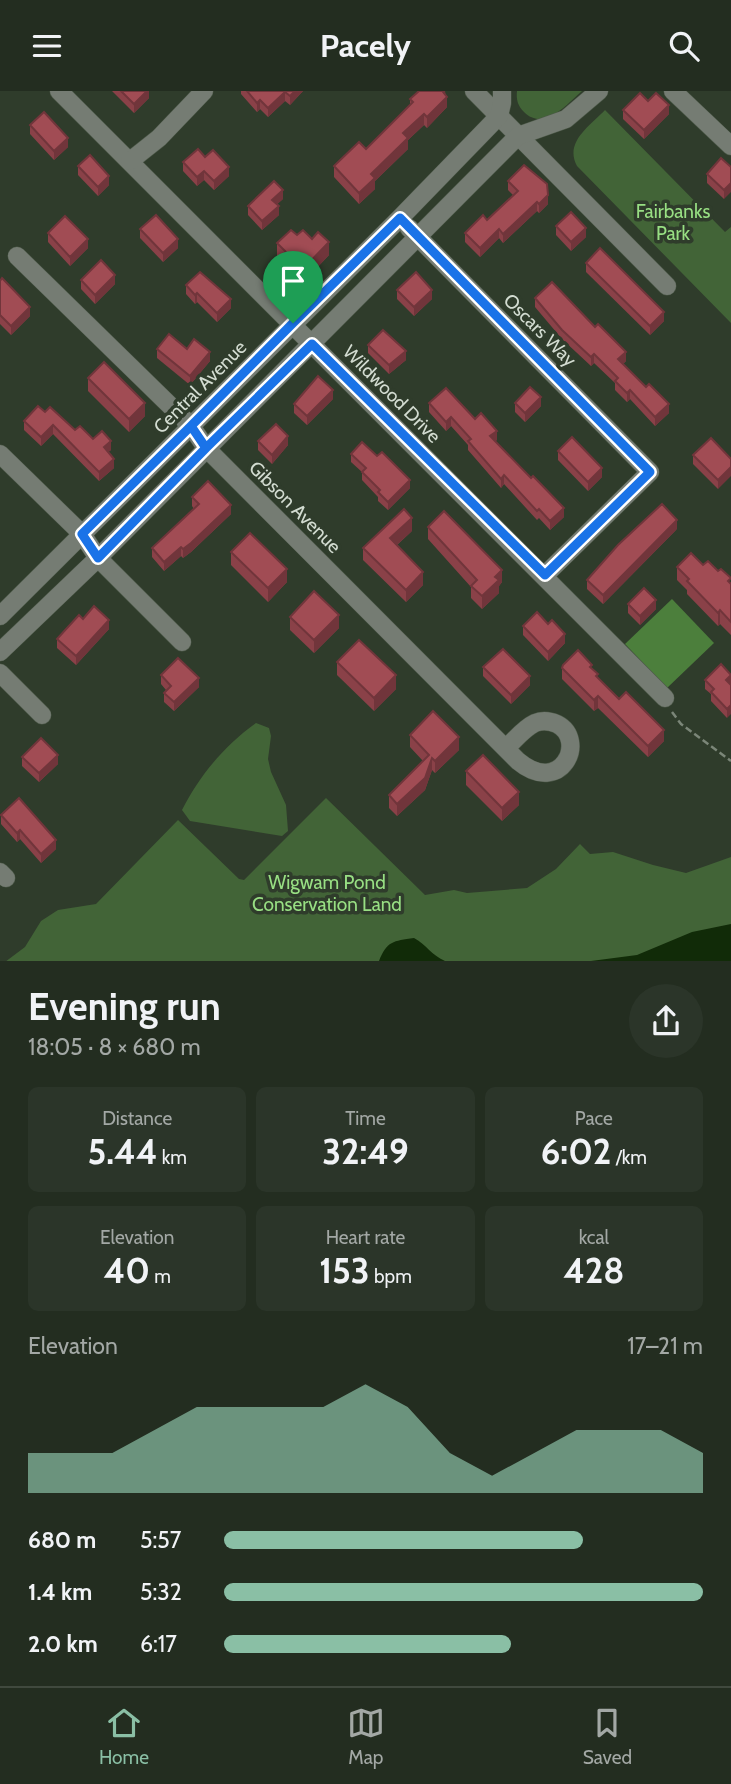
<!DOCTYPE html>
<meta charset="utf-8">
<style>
:root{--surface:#232d20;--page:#2b3529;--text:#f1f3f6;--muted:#a3a8a5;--line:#40493e;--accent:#8abfa5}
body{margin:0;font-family:Cabin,sans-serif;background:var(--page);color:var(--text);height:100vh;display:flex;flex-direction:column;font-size:26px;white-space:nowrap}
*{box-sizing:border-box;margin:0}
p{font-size:23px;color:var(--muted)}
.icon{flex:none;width:38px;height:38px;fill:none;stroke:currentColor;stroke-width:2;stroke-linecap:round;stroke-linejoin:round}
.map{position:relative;height:870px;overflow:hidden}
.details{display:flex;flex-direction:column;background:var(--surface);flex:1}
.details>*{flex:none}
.pin{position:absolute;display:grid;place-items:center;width:60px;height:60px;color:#fff;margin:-72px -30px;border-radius:50% 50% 50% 0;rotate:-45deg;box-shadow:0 0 7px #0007}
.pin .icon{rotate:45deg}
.round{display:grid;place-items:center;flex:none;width:74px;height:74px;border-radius:37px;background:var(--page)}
.overview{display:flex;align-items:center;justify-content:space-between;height:119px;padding:0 28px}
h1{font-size:38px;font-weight:800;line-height:52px}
.metrics{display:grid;grid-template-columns:repeat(3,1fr);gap:10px;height:119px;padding:7px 28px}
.metrics div{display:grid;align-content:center;border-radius:10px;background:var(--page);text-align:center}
.metrics b{font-size:35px;font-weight:800}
.metrics small{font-size:19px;font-weight:400}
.metrics p{font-size:19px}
.chart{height:196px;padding:14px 28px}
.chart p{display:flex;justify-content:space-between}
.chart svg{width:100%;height:126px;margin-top:7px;fill:var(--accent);opacity:.7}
ul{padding:0 28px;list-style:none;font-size:23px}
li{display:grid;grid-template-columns:112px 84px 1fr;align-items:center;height:52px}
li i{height:18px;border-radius:9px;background:var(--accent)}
header{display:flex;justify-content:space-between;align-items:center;height:91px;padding:0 28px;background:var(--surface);font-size:32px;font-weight:800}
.tab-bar{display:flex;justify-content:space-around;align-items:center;height:98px;border-top:2px solid var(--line);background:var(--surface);font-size:19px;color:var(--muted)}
.tab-bar a{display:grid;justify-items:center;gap:4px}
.tab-bar .on{color:var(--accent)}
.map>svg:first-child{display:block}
.green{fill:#426437}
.forest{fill:#4c7f3c}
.water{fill:#112b08}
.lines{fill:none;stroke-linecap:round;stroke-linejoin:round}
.minor-casing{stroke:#4d5949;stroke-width:19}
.path{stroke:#7b8678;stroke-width:2.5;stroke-dasharray:7 3.5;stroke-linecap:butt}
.minor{stroke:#757c73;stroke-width:18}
.wall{fill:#8a4148}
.shaded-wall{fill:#71353b}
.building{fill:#a14c54;stroke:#71353b;stroke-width:2}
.route-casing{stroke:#fff;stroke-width:14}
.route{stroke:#1a73e8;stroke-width:9}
.labels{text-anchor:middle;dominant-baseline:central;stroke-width:7;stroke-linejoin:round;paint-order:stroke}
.park-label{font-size:19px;fill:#98df83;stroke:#2f3c2b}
.street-label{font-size:19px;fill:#d3dcd1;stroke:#2f3c2b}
</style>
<header><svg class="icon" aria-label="menu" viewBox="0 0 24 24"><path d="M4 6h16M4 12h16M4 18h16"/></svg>Pacely<svg class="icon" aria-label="search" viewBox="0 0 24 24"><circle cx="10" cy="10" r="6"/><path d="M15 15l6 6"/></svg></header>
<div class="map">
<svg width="731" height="871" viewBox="0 0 731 871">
<rect width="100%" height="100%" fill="#2f3c2b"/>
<g class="green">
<path d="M517 0H582C567 13 544 41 524 21 518 15 516 9 517 0Z"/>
<path d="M605 19 725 141 731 136V232L577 75C564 51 590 35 605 19Z"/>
<path d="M256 632 269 637 271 645 268 668 271 681 286 714 288 740 282 745 190 730 182 719C199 685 225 654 256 632Z"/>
<polygon points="326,707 425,804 454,799 467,802 527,797 556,778 580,753 590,763 613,761 653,774 686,782 731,766 731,870 5,871 25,856 41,830 58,819 96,813 178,729 239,788 244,789"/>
</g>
<polygon class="forest" points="672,508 714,552 667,597 625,553"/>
<g class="water">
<polygon points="731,833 731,870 591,870 637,864 692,841"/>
<path d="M414 847C427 854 431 864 445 870H379C387 850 393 850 414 847Z"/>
</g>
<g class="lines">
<g class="minor-casing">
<g id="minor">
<polyline points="59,0 665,607"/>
<polyline points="474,0 667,195"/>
<polyline points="673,0 731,55"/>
<polyline points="130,70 159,47 204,0"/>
<polyline points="409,137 650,381 545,484"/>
<path d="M17 165 191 335 206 357 518 670C561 706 588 649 557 633 550 630 542 629 535 632 524 637 515 649 506 657"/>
<polyline points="0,363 82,443 98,467 182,551"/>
<polyline points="0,525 400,127 499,25 502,12 502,0"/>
<polyline points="0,561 98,467 518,45 566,28 599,0"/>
<polyline points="0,582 42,624"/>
<polyline points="0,781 6,787"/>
</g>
</g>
<polyline class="path" points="672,621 681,633 731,670"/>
<use href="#minor" class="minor"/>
</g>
<g class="wall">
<polygon points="112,0 149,0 149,7 134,22"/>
<polygon points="241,0 303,0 290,14 285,10 268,26 260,18 257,21 241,3"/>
<polygon points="445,0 447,16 427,37 424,34 408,49 408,58 375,90 375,98 359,113 334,86 334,75 366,58 410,14 410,8"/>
<polygon points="648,10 669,23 644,48 623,28 623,19"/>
<polygon points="30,34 68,56 54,69 30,43"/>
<polygon points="205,66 229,85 214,99 204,89 197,95 183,80 183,71"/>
<polygon points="78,75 109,94 98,105 78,84"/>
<polygon points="731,76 724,108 707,92 707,83"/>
<polygon points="508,90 548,113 539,122 537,120 503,152 499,147 480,166 465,151 465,142 487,129 513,104 508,99"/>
<polygon points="283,108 277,113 279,124 262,139 248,124 248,115"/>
<polygon points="556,135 586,146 571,160 556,144"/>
<polygon points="140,138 178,157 163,171 140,147"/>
<polygon points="48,142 88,157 70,175 48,151"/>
<polygon points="297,144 329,164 298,197 285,184 285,174 277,166 277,152"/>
<polygon points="586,172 664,230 650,244 586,181"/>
<polygon points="81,189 115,193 95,213 81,198"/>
<polygon points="0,190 30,225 11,244 0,233"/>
<polygon points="186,194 231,217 217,231 197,211 195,213 186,203"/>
<polygon points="397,199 432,208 414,225 397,208"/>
<polygon points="535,207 626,270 623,273 669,322 655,335 630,308 627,311 615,299 615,292 594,272 591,275 562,248 535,216"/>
<polygon points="368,254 406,269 389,283 368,262"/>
<polygon points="157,258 187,258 210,270 190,294 157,267"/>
<polygon points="88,287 145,325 129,341 88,300"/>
<polygon points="333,308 307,334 294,322 294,313"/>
<polygon points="429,312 475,328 497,349 495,350 564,426 550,439 539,427 537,429 504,393 501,397 468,359 468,354 451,335 446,340 429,321"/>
<polygon points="515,312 541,315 525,331 515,321"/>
<polygon points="45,321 111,359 108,361 114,377 99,390 53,343 41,355 24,339 24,330"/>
<polygon points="258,350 288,354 272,373 258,359"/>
<polygon points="558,360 602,386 588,400 558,369"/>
<polygon points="351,363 410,397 388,419 378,410 378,406 362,389 362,381 351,371"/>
<polygon points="693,364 731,368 718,398 693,373"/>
<polygon points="192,406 231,423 191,461 183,467 181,465 164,480 152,466 152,457 194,418 192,415"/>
<polygon points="428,436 502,491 499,495 499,502 482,518 471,507 471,496 428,448"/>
<polygon points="677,438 603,513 587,498 587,489"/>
<polygon points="412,440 397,454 423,494 406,511 363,469 363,457"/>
<polygon points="231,461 287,491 268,511 231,474"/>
<polygon points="703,474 731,493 731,544 720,533 718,535 687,503 687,499 677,489 677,476"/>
<polygon points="628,513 656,518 640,534 628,522"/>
<polygon points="290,526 339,537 314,562 290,539"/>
<polygon points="83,528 109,538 76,574 57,557 57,548"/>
<polygon points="523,535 565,552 548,570 523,544"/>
<polygon points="337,571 396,598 374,620 337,584"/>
<polygon points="483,576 530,594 511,613 483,585"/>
<polygon points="562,577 592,578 598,587 664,650 648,666 598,617 594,620 562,588"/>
<polygon points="161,584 199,596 174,620 164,611 164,602 166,599 161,593"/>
<polygon points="731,584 731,593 727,627 711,610 711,603 705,598 705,589"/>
<polygon points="410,644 459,659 435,682 432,679 425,699 397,725 389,717 389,704 423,670 410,656"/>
<polygon points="22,666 58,673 39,691 22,675"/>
<polygon points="466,680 519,714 502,730 466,694"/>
<polygon points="1,724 56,758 41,772 20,748 17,751 1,733"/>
</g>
<g class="shaded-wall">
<polygon points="147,0 149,0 149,7 134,22 134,13"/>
<polygon points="295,0 303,0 290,14 290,5"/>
<polygon points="443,0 445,0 445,8 447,6 447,16 427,37 427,26"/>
<polygon points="285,1 285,10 268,26 268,17"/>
<polygon points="260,9 260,18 257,21 257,12"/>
<polygon points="669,14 669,23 644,48 644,39"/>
<polygon points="424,23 424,34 408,49 408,58 375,90 375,98 359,113 359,102 371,83 403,42"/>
<polygon points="68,47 68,56 54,69 54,60"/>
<polygon points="229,76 229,85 214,99 214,90"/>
<polygon points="204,80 204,89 197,95 197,86"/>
<polygon points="109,85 109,94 98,105 98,96"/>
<polygon points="731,92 731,101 724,108 724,99"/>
<polygon points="283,99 283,108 272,118 272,109"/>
<polygon points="548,104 548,113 539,122 539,113"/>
<polygon points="537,111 537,120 503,152 503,143"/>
<polygon points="279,115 279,124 262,139 262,130"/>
<polygon points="586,137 586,146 571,160 571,151"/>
<polygon points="499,138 499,147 480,166 480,157"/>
<polygon points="88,148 88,157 70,175 70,166"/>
<polygon points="178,148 178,157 163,171 163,162"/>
<polygon points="329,151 329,164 298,197 298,183"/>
<polygon points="115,184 115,193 95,213 95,204"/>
<polygon points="432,199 432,208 414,225 414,216"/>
<polygon points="197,202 197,211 195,213 195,204"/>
<polygon points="231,208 231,217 217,231 217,222"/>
<polygon points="30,216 30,225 11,244 11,235"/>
<polygon points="664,221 664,230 650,244 650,235"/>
<polygon points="406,260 406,269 389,283 389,274"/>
<polygon points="210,261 210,270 190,294 190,285"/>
<polygon points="626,261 626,270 618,277 618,268"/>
<polygon points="594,263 594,272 591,275 591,266"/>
<polygon points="333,299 333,308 307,334 307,325"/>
<polygon points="630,299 630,308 627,311 627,302"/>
<polygon points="541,306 541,315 525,331 525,322"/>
<polygon points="145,312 145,325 129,341 129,328"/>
<polygon points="669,313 669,322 655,335 655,326"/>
<polygon points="451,326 451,335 446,340 446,331"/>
<polygon points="53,334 53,343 41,355 41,346"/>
<polygon points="497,340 497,349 490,354 490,345"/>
<polygon points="288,345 288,354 272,373 272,364"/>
<polygon points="111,350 111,359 104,365 104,356"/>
<polygon points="114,368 114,377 99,390 99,381"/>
<polygon points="731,376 731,385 718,398 718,389"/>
<polygon points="602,377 602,386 588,400 588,391"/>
<polygon points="504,384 504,393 501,397 501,388"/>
<polygon points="410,389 410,397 388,419 388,411"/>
<polygon points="231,414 231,423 191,461 183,467 183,458"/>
<polygon points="564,417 564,426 550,439 550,430"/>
<polygon points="412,427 412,440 390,460 390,447"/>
<polygon points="677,429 677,438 603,513 603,504"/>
<polygon points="181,456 181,465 164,480 164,471"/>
<polygon points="287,478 287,491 268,511 268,497"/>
<polygon points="502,479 502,491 499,495 499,502 482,518 482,505 495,486"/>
<polygon points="423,481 423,494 406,511 406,499"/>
<polygon points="656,509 656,518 640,534 640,525"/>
<polygon points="720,519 720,533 718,535 718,522"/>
<polygon points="339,524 339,537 314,562 314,549"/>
<polygon points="109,529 109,538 76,574 76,565"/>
<polygon points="565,543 565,552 548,570 548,561"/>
<polygon points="396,584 396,598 374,620 374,607"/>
<polygon points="731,584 731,593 726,598 726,589"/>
<polygon points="530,585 530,594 511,613 511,604"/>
<polygon points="199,587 199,596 174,620 174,611"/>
<polygon points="598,605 598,617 594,620 594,609"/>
<polygon points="731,614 731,623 727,627 727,618"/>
<polygon points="664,639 664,650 648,666 648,655"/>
<polygon points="459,646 459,659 435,682 435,670"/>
<polygon points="58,664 58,673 39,691 39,682"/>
<polygon points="432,667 432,679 425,699 397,725 397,713"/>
<polygon points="519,701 519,714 502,730 502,717"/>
<polygon points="20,739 20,748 17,751 17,742"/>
<polygon points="56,749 56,758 41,772 41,763"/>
</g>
<g class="building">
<polygon points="121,0 147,0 134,13"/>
<polygon points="247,0 295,0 290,5 285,1 268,17 260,9 257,12"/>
<polygon points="419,0 443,0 443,1 447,6 427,26 424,23 403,42 408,47 371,83 375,87 359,102 334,75 359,51 366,58 413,11 410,8"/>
<polygon points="640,2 648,10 656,2 669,14 644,39 623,19"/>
<polygon points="44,21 68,47 54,60 30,34"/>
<polygon points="198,58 205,66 213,59 229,76 214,90 204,80 197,86 183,71"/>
<polygon points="90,64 109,85 98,96 78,75"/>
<polygon points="721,67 731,76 731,92 724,99 707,83"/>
<polygon points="524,74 547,93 548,104 539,113 537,111 503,143 499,138 480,157 465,142 483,124 487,129 518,100 508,90"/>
<polygon points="274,90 283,99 272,109 279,115 262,130 248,115"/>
<polygon points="571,121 586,137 571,151 556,135"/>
<polygon points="156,124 178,148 163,162 140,138"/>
<polygon points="65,125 88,148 70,166 48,142"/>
<polygon points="291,139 297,144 303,139 312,148 318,141 329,151 298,183 285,170 290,165 277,152"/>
<polygon points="600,157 664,221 650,235 586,172"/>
<polygon points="101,169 115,184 95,204 81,189"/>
<polygon points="200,181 231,208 217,222 197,202 195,204 186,194"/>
<polygon points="416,181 432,199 414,216 397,199"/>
<polygon points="2,187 30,216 11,235 0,224 0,190"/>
<polygon points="552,191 595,236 598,233 626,261 618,268 646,296 649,293 669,313 655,326 630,299 627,302 615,290 618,287 594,263 591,266 562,239 535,207"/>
<polygon points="383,239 406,260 389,274 368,254"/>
<polygon points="169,243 187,258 194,248 210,261 190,285 157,258"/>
<polygon points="104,271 145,312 129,328 88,287"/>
<polygon points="318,285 333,299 307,325 294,313"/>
<polygon points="530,296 541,306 525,322 515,312"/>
<polygon points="446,297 475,328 481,322 497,340 490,345 531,387 533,385 564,417 550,430 539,418 537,420 504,384 501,388 468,350 471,348 451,326 446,331 429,312"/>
<polygon points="38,315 45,321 50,316 75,339 80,335 93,348 102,340 111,350 104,356 114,368 99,381 53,334 41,346 24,330"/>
<polygon points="276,333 288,345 272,364 258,350"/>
<polygon points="572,346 602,377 588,391 558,360"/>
<polygon points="711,347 731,368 731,376 718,389 693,364"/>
<polygon points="362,351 377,365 382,361 410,389 388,411 378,401 380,399 362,381 366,377 351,363"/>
<polygon points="208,390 231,414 191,452 183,458 181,456 164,471 152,457 199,413 192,406"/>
<polygon points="662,413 677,429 603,504 587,489 618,454"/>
<polygon points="404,418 412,427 390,447 423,481 406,499 363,457"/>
<polygon points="444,420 502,479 495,486 499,489 482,505 471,495 477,489 428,436"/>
<polygon points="250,442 287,478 268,497 231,461"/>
<polygon points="691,462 703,474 708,470 718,480 721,478 731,487 728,490 731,493 731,531 720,519 718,522 687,490 689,488 677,476"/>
<polygon points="644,497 656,509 640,525 628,513"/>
<polygon points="314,500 339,524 314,549 290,526"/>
<polygon points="94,515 109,529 76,565 57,548 79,524 83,528"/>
<polygon points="537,521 548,533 552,529 565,543 548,561 523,535"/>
<polygon points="359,549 396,584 374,607 337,571"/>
<polygon points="503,558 530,585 511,604 483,576"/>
<polygon points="578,559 592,574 590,576 598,583 596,585 619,608 626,601 664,639 648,655 598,605 594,609 562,577 563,574"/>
<polygon points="178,567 199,587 174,611 164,602 171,595 161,584"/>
<polygon points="721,573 731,584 726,589 731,594 731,614 727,618 711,601 714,598 705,589"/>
<polygon points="433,620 459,646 435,670 432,667 425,687 397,713 389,704 429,664 410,644"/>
<polygon points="41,647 58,664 39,682 22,666"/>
<polygon points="483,664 519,701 502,717 466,680"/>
<polygon points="19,707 56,749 41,763 20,739 17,742 1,724"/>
</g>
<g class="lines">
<g class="route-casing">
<polyline id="route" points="293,232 191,335 206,357 98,467 82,443 191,335 206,357 312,253 545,484 650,381 400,127 293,232"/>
</g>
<use href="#route" class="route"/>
</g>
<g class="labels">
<g class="park-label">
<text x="673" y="120">Fairbanks<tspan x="673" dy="22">Park</tspan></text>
<text x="327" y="791">Wigwam Pond<tspan x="327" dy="22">Conservation Land</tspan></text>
</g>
<g class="street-label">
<text transform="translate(540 239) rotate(45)">Oscars Way</text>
<text transform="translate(200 296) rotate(-45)">Central Avenue</text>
<text transform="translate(392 303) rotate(45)">Wildwood Drive</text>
<text transform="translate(295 416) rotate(45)">Gibson Avenue</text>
</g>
</g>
</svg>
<div class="pin" style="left:293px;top:232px;background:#1e9e55"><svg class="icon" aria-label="arrive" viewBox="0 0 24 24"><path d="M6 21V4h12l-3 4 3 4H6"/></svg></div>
</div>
<section class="details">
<div class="overview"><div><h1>Evening run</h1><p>18:05 · 8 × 680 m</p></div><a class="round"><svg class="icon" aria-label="share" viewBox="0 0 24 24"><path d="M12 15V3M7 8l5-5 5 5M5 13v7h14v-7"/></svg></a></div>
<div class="metrics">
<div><p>Distance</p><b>5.44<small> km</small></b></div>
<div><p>Time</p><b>32:49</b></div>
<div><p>Pace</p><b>6:02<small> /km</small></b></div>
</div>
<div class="metrics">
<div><p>Elevation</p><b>40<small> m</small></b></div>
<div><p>Heart rate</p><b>153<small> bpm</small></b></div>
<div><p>kcal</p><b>428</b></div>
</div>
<div class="chart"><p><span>Elevation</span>17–21 m</p>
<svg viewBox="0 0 160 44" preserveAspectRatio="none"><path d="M0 44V30L10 30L20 30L30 22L40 14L50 14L60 14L70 14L80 6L90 14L100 30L110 38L120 30L130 22L140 22L150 22L160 30V44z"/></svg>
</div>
<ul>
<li><b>680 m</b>5:57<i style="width:75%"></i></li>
<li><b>1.4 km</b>5:32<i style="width:100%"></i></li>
<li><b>2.0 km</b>6:17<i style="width:60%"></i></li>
</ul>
</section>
<nav class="tab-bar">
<a class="on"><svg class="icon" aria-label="home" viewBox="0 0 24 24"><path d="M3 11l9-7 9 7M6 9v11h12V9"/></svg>Home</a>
<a><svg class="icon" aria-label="map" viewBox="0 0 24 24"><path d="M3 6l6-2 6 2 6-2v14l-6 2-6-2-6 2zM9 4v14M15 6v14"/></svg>Map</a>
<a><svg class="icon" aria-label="saved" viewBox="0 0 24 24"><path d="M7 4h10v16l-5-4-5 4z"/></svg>Saved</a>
</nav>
